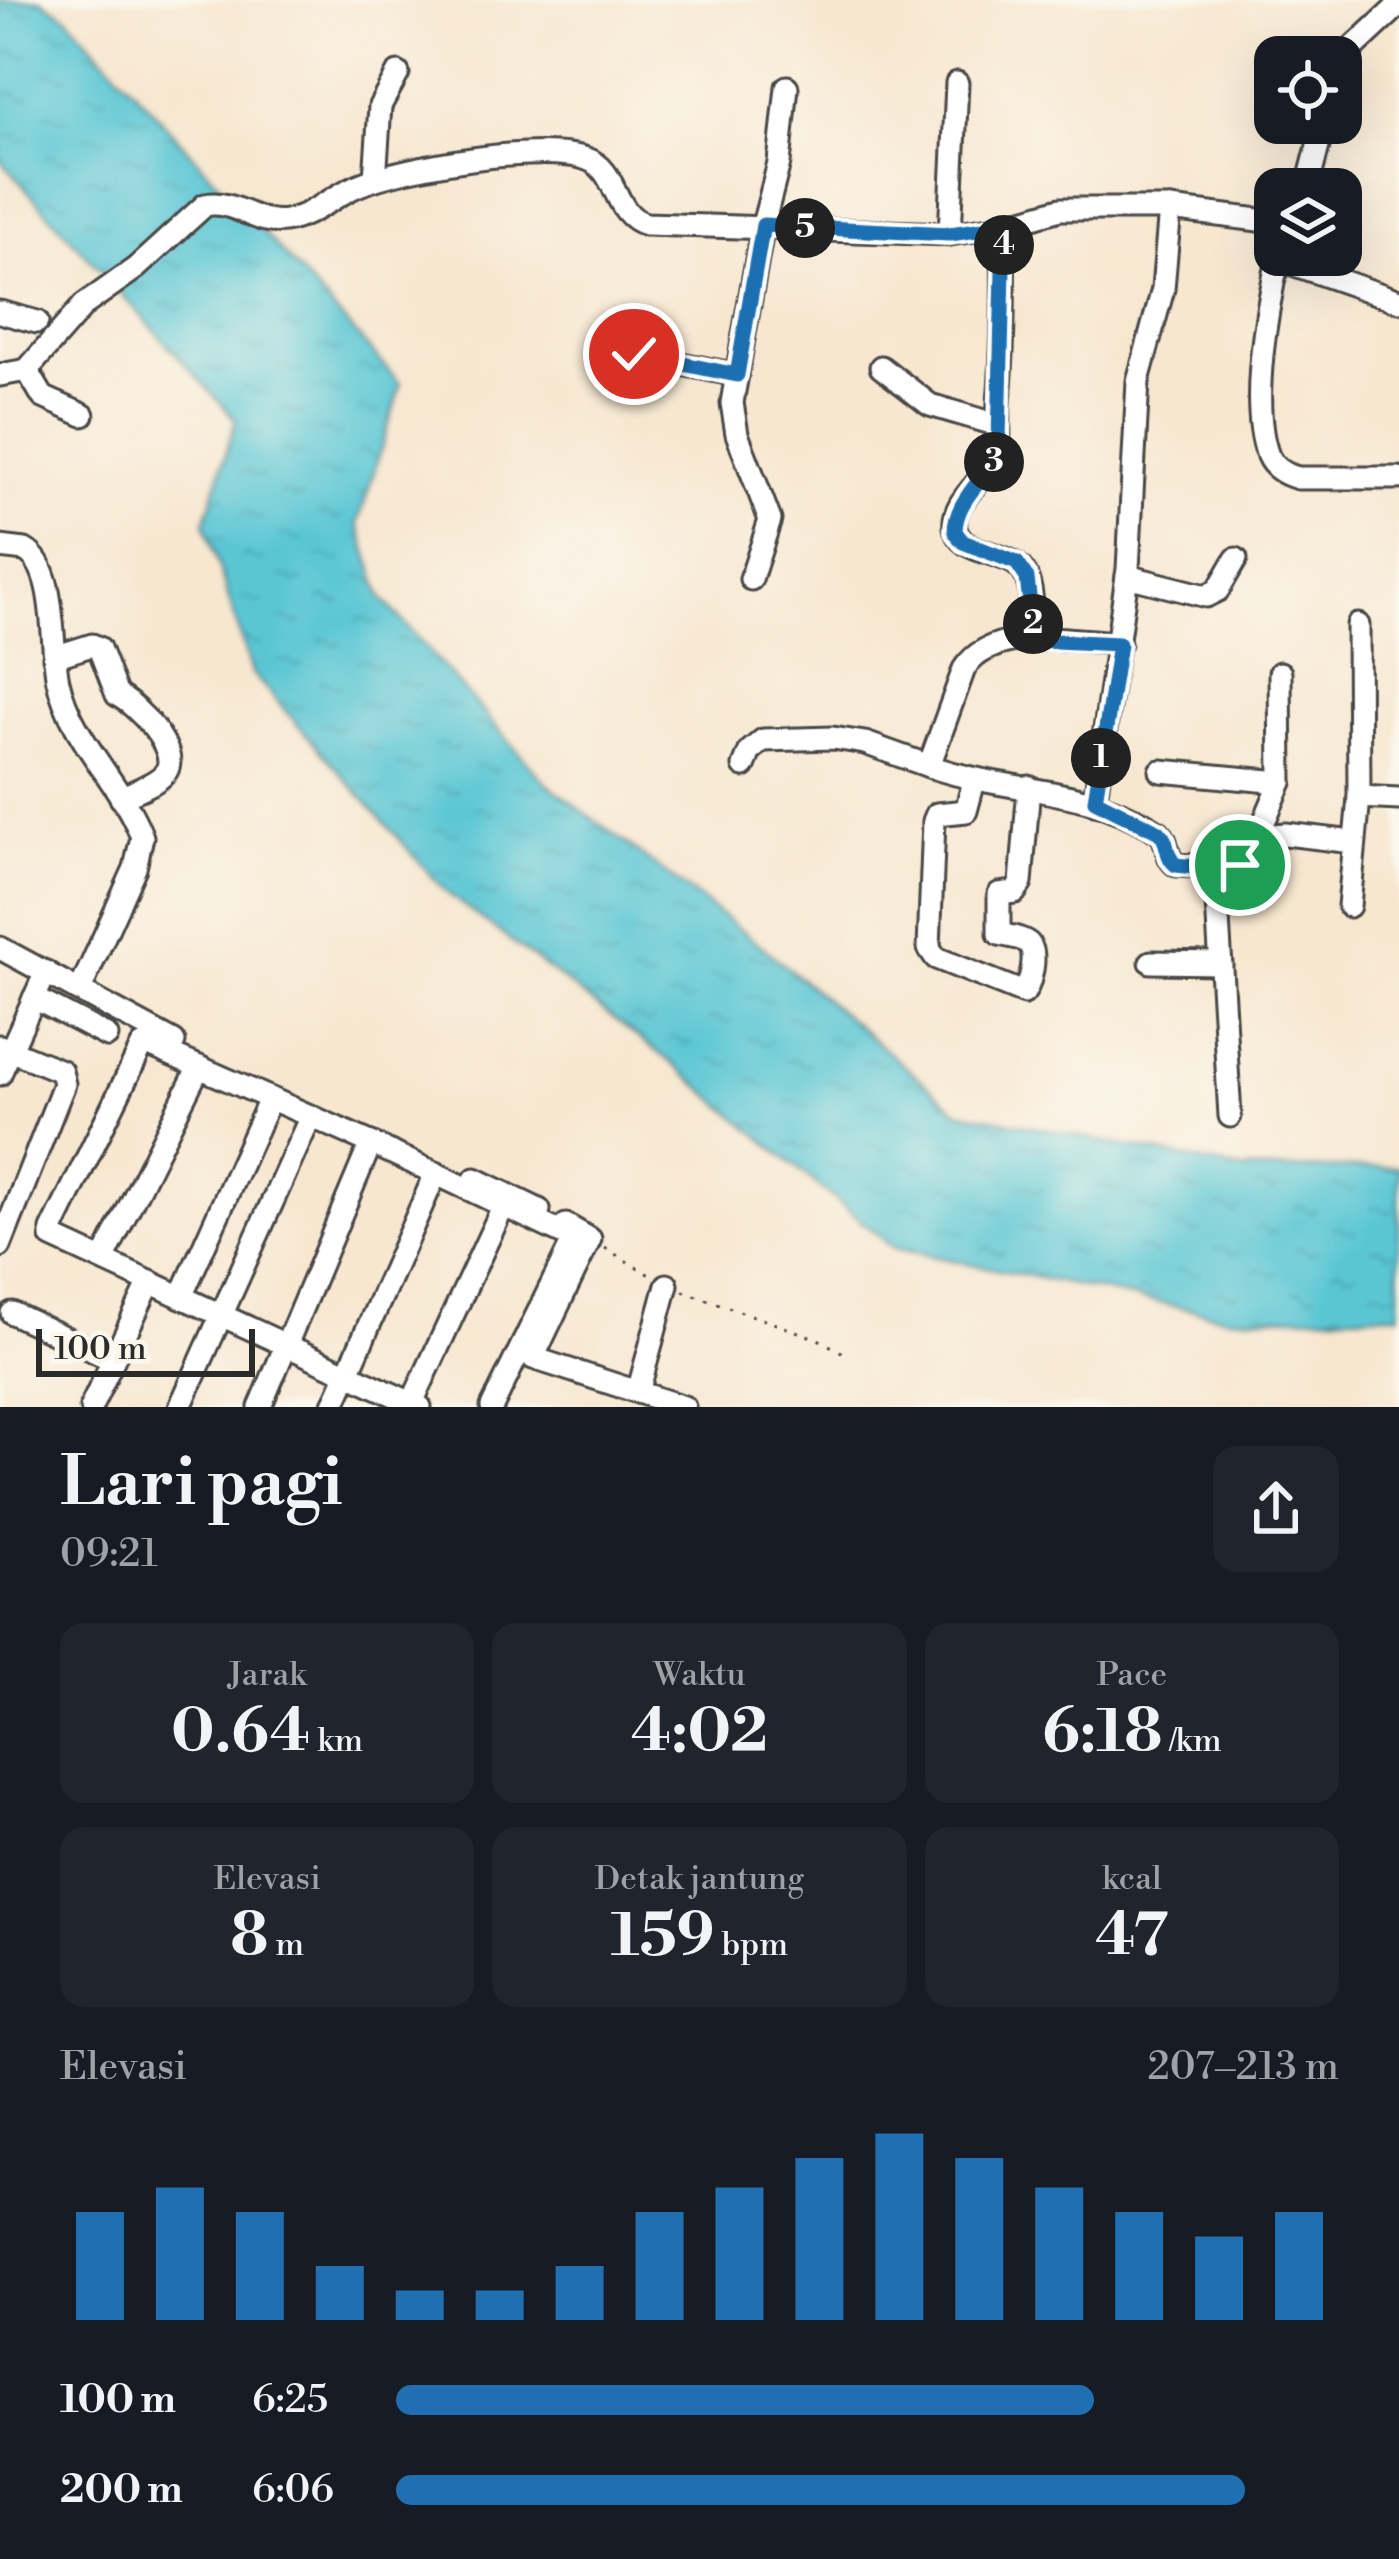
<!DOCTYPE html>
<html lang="id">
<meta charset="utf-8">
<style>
:root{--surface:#171b24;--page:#20242c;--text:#f1f3f6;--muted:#9ea1a6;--accent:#1f6fb2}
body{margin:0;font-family:"Libre Bodoni",serif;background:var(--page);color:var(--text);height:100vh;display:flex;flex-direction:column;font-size:45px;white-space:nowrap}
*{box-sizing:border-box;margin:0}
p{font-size:39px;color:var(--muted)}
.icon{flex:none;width:66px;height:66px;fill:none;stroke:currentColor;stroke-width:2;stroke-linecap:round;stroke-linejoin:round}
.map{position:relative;height:1407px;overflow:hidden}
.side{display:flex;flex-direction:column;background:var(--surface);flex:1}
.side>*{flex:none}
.tools{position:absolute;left:1254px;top:36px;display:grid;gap:24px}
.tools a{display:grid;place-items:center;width:108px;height:108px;border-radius:24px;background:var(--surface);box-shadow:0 12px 48px #0002;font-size:60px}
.scale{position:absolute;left:36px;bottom:30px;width:219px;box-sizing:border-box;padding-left:12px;border:6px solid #2b2b2b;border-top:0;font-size:33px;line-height:42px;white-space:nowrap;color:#2b2b2b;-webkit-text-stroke:9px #fbf7ec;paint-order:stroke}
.pin{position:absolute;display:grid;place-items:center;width:102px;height:102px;color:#fff;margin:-51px;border:6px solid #fff;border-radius:50%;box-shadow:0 3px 12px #0007}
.km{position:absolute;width:60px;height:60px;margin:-30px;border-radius:50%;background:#222;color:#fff;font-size:33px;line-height:60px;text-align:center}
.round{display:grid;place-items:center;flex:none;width:126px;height:126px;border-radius:24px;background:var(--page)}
.summary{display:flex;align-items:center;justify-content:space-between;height:204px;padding:0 60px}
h1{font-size:66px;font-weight:700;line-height:90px}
.stats{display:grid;grid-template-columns:repeat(3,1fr);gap:18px;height:204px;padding:12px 60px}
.stats div{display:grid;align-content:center;border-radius:24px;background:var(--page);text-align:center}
.stats b{font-size:60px;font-weight:700}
.stats small{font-size:33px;font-weight:400}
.stats p{font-size:33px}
.chart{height:336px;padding:24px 60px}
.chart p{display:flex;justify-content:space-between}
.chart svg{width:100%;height:216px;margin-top:12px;stroke:var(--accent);stroke-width:6}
ul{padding:0 60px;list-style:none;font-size:39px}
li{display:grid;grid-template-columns:192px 144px 1fr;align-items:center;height:90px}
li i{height:30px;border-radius:15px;background:var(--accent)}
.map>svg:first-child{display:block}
.water{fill:url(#water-ripples);stroke:#427880;stroke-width:3}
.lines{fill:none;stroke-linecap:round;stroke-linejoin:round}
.minor-casing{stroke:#4a4744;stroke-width:27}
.path{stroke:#4a4744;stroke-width:3;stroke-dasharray:3 9;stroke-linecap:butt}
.minor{stroke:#fff;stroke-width:21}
.route-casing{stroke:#fff;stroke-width:24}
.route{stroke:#1f6fb2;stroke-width:15}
</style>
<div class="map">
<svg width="1399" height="1407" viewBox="0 0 1399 1407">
<defs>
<pattern id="water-ripples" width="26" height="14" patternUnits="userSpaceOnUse" patternTransform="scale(3)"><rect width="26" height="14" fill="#5ac6d4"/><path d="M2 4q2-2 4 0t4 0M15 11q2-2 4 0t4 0" fill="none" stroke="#4eaab6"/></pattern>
</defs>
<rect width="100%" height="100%" fill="#fbf7ec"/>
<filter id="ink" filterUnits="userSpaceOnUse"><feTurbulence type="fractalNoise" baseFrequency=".00833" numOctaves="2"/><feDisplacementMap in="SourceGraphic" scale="24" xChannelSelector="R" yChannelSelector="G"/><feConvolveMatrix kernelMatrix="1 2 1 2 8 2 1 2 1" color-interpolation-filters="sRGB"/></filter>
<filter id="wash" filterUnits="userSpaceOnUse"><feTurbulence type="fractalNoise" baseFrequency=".004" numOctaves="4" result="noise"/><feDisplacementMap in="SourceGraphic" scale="48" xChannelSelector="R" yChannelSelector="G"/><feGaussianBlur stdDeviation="2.7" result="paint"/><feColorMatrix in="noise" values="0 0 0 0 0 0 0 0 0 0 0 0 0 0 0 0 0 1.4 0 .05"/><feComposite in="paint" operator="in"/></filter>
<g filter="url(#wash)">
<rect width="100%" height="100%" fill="#f7e7d0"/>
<polygon class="water" points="0,0 41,0 67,16 401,384 358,523 382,598 547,784 763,947 958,1111 1242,1170 1399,1167 1399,1314 1228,1317 893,1248 672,1063 447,893 252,673 205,523 236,420 0,160"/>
</g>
<g filter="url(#ink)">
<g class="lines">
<g class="minor-casing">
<g id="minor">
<polyline points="1341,59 1399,5"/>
<polyline points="375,179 380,106 398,73"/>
<polyline points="1307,189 1324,123"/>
<path d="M1003 226C1004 285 1004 343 999 402 998 417 1000 433 998 448 993 476 951 498 955 527 959 558 1014 548 1026 576 1034 594 1032 621 1035 640"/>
<polyline points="950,234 957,83"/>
<path d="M1279 255C1267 308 1249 405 1268 456 1273 468 1286 475 1298 478H1399"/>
<polyline points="1278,259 1399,301"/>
<polyline points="0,312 37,322"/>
<polyline points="596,347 737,375"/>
<polyline points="881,367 930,405 998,425"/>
<polyline points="27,370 43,397 83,415"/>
<path d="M0 375 27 370 84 305 136 268 205 205C233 198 256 226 285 221 313 216 334 195 359 185 404 166 541 143 587 159 619 170 612 215 646 224L950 234 1003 226 1060 209H1170L1275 222"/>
<path d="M0 547 25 550C58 568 50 646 58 681 71 740 121 782 142 837L135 868 80 990"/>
<polyline points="1127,576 1206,596 1218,590 1236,559"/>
<polyline points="751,579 770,520 737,434 732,403 763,225 779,163 787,87"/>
<polyline points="1358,625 1359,797 1399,799"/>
<path d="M54 657 92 645 99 648 117 695C134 703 183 751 165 773 156 784 134 791 121 798"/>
<path d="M744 766 750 751 763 740 833 738 865 743 929 766 964 669C993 624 1073 641 1119 643"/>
<path d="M929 766C1011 794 1081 784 1159 832 1170 842 1164 856 1176 865L1229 868 1240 864 1252 850 1281 782 1280 673"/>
<polyline points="1161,771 1281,782"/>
<path d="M974 781 966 811 937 814 934 821 929 948 936 958 1024 993C1030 984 1038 955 1029 944 1024 938 1007 936 999 934V894L1015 892 1021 883 1029 787"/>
<polyline points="1095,799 1128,569 1138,381 1163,289 1170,209"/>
<polyline points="1259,836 1286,834 1353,842"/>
<polyline points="1215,869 1230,1116"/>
<polyline points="1349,906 1359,797"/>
<polyline points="0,948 174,1042"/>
<polyline points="1151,962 1221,963"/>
<polyline points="34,998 107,1036"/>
<polyline points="0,1046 61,1071 64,1084 0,1246"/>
<polyline points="0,1074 46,972"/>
<polyline points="475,1179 539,1210"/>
<polyline points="566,1225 590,1239 533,1358 684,1407"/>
<polyline points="103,1260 199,1067"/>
<polyline points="181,1297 270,1099"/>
<polyline points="12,1313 113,1360"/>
<polyline points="638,1392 667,1285"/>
<polyline points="91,1407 150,1282"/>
<polyline points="180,1407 311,1116"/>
<polyline points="260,1407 371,1143"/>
<polyline points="333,1407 436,1173"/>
<polyline points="410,1407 503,1207"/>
<polyline points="420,1407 52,1237 52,1230 142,1046 147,1044 371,1143 574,1239 492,1407"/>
</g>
</g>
<g class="path">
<polyline points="605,1248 653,1277"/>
<polyline points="683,1291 818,1339 849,1356"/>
</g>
<use href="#minor" class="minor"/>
</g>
</g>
<g class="lines" filter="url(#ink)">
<g class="route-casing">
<path id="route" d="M634 354 737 375 763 225 950 234 1004 226 999 441C991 479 955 496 955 532L963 542 1017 563 1027 578 1034 640 1119 644 1095 800 1159 832C1170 842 1164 856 1176 865L1215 869 1240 865"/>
</g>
<use href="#route" class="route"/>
</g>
</svg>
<div class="tools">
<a><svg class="icon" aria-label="locate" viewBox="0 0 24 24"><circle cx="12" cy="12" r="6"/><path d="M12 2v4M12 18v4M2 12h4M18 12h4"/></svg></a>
<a><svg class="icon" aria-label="layers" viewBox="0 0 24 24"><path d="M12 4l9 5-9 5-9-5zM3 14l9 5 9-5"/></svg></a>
</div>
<div class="scale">100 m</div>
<div class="pin" style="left:1240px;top:865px;background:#1e9e55"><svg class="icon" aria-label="arrive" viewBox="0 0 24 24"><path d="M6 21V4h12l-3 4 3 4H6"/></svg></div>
<div class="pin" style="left:634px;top:354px;background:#d93025"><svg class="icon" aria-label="check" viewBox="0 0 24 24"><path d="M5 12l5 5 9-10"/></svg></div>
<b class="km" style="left:1101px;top:758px">1</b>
<b class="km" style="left:1033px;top:624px">2</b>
<b class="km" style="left:994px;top:462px">3</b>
<b class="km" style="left:1004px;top:245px">4</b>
<b class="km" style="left:805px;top:228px">5</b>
</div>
<section class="side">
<div class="summary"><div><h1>Lari pagi</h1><p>09:21</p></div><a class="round"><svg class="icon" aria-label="share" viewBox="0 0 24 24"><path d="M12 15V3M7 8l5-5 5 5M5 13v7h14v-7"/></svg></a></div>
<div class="stats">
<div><p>Jarak</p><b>0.64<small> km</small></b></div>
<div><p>Waktu</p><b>4:02</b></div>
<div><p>Pace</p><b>6:18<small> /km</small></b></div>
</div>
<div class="stats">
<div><p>Elevasi</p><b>8<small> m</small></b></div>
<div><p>Detak jantung</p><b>159<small> bpm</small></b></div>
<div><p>kcal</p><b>47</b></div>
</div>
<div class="chart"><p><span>Elevasi</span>207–213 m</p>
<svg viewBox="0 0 160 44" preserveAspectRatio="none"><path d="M5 44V22M15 44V17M25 44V22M35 44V33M45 44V38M55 44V38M65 44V33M75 44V22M85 44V17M95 44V11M105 44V6M115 44V11M125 44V17M135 44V22M145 44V27M155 44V22"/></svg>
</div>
<ul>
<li><b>100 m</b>6:25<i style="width:74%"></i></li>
<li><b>200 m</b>6:06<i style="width:90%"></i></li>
</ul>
</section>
